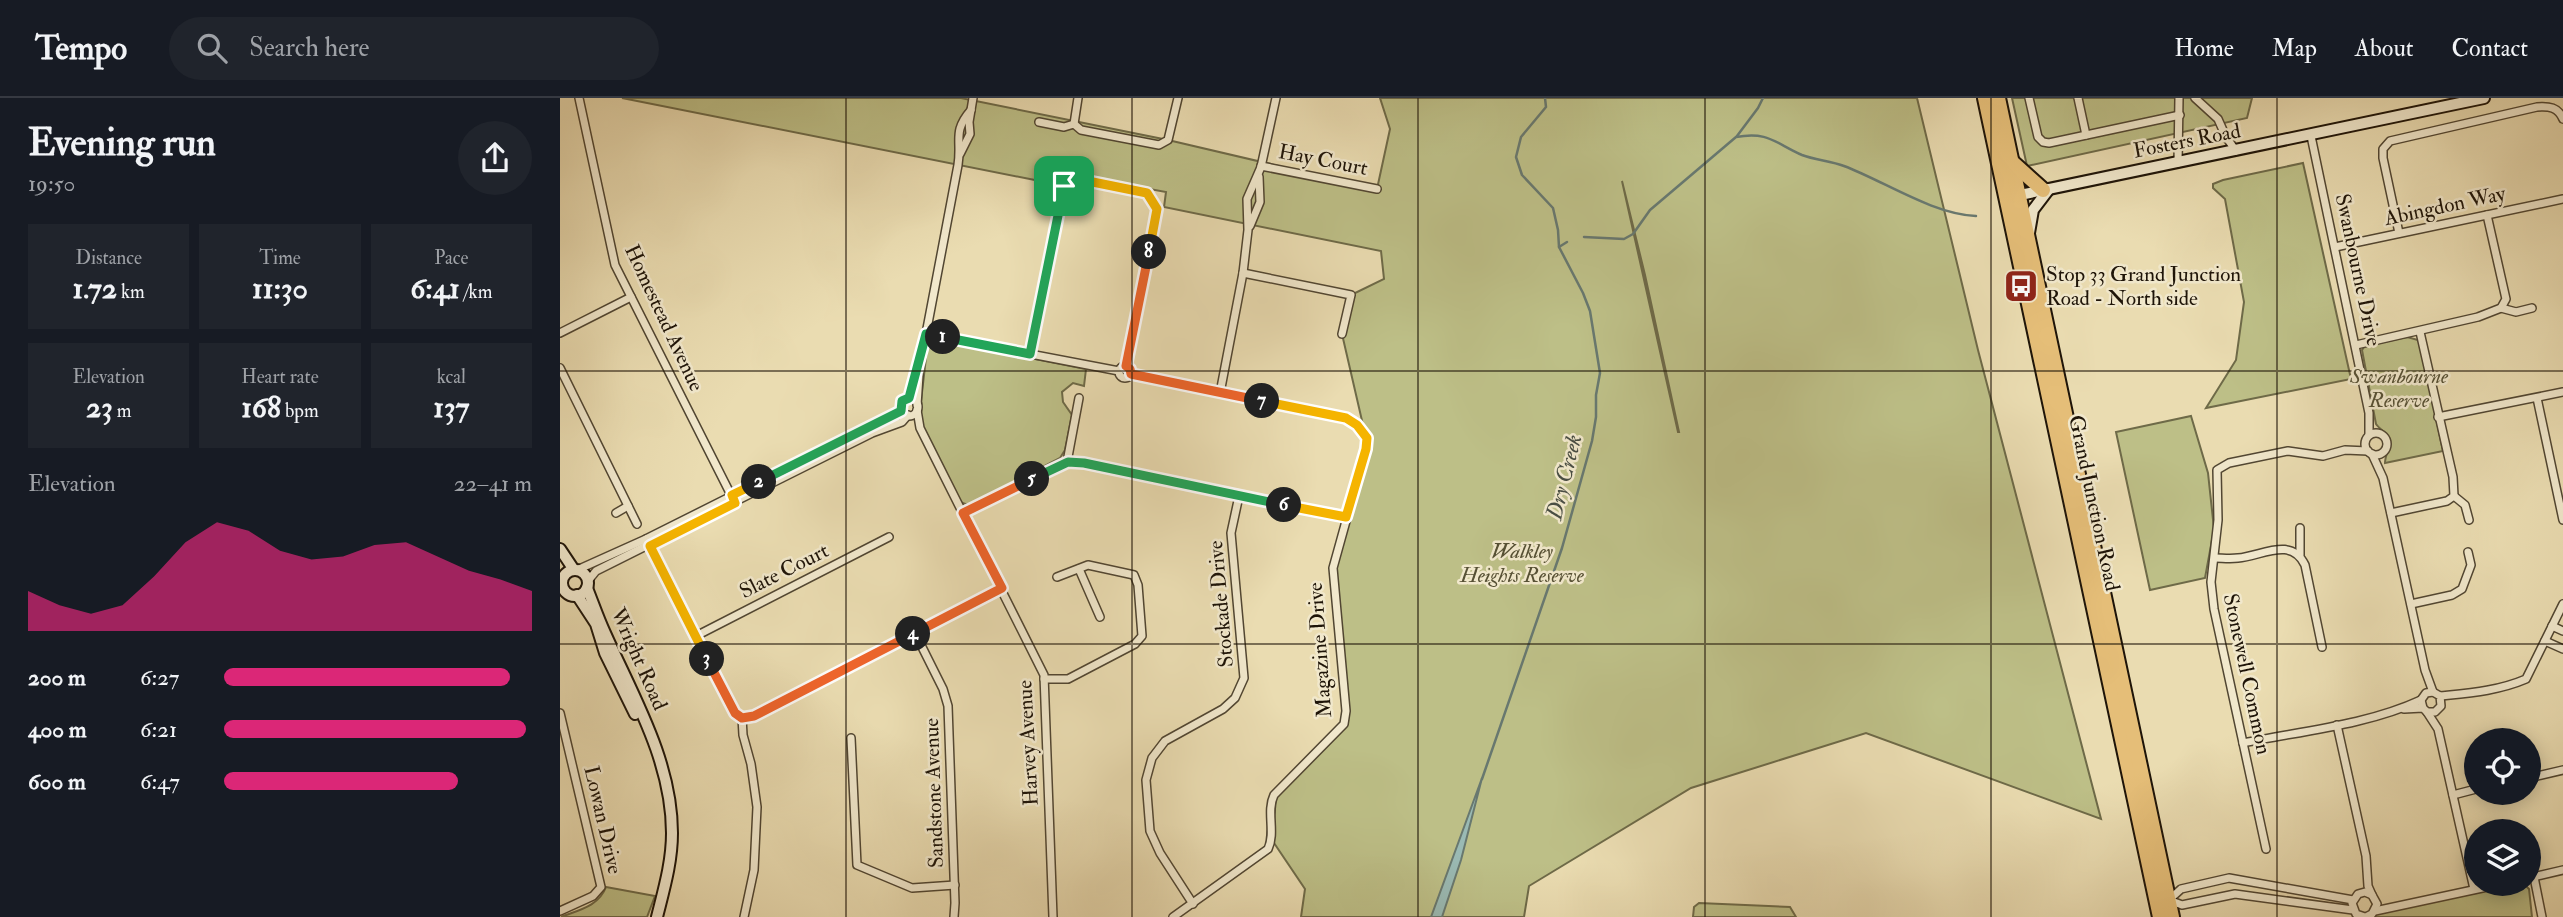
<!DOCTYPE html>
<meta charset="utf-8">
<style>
:root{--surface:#171b24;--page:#20242c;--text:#f1f3f6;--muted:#9ea1a6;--line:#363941;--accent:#db2777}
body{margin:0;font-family:"IM FELL Double Pica",serif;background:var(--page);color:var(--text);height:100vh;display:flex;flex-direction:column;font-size:26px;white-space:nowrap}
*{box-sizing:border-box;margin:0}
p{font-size:23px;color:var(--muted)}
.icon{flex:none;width:38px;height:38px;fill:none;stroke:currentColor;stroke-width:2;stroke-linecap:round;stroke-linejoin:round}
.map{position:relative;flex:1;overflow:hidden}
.details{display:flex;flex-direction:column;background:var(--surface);width:560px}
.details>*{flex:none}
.buttons{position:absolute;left:1904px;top:630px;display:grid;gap:14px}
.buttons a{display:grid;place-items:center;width:77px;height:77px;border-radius:50%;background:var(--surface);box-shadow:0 4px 18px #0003;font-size:35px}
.pin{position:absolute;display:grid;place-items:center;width:60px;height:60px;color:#fff;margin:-30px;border-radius:14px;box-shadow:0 4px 10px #0006}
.km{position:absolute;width:35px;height:35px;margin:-18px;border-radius:50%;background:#222;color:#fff;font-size:19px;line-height:35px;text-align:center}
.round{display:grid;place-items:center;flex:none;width:74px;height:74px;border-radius:37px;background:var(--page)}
.summary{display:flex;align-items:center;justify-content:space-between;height:119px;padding:0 28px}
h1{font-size:38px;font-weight:800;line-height:52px}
.metrics{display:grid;grid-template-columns:repeat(3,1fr);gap:10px;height:119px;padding:7px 28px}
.metrics div{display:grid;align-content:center;border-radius:0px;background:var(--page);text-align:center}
.metrics b{font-size:30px;font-weight:800}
.metrics small{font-size:19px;font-weight:400}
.metrics p{font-size:19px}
.chart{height:196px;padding:14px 28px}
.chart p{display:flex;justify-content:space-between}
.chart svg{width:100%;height:126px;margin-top:7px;fill:var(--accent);opacity:.7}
ul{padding:0 28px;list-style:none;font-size:23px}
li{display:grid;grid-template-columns:112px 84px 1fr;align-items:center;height:52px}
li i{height:18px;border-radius:9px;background:var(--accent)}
header{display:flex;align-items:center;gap:42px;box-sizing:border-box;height:98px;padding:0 35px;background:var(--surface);border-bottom:2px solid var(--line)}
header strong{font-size:33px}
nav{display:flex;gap:38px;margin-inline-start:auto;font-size:24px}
.search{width:490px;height:63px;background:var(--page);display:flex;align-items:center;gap:18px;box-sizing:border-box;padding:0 24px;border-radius:38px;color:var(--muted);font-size:26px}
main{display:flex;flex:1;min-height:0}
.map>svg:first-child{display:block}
.green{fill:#bdbf87;stroke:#6e6a48;stroke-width:2;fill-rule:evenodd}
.water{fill:#9abab4;stroke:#68786f;stroke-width:2}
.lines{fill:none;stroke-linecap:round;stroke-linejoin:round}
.stream{stroke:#68786f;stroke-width:2.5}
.street-casing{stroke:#514632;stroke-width:10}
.secondary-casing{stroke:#1e1408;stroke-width:14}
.highway-casing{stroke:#1e1408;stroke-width:18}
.street{stroke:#f1e8cc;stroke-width:7}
.secondary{stroke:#f1e8cc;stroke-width:10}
.highway{stroke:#e5be78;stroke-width:14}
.split-1-casing{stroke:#fff;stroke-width:14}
.split-2-casing{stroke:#fff;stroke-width:14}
.split-3-casing{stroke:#fff;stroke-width:14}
.split-4-casing{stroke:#fff;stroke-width:14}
.split-5-casing{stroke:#fff;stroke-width:14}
.split-6-casing{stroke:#fff;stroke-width:14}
.split-7-casing{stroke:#fff;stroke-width:14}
.split-8-casing{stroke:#fff;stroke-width:14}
.split-9-casing{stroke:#fff;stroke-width:14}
.split-1{stroke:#22a559;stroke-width:9}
.split-2{stroke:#22a559;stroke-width:9}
.split-3{stroke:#f5b400;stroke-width:9}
.split-4{stroke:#f0652b;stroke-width:9}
.split-5{stroke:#f0652b;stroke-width:9}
.split-6{stroke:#22a559;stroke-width:9}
.split-7{stroke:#f5b400;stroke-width:9}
.split-8{stroke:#f0652b;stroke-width:9}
.split-9{stroke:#f5b400;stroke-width:9}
.grid{fill:none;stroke:#1e1408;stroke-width:2;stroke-opacity:0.55}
.labels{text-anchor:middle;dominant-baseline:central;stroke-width:5;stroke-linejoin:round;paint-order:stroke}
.street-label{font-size:21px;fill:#1e1408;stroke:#f1e8cc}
.poi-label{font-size:21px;fill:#1e1408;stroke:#f1e8cc;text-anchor:start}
.park-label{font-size:21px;font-style:italic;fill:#565034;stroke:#f1e8cc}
.water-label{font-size:23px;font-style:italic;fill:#494e44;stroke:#f1e8cc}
</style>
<header>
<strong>Tempo</strong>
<div class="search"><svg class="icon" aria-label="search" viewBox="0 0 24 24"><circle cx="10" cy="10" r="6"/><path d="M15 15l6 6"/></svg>Search here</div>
<nav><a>Home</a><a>Map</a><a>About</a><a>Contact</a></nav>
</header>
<main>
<section class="details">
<div class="summary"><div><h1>Evening run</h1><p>19:50</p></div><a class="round"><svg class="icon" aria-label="share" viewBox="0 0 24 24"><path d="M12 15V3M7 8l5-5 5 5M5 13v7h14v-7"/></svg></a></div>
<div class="metrics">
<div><p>Distance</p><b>1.72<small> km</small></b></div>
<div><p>Time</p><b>11:30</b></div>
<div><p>Pace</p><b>6:41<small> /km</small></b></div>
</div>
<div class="metrics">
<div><p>Elevation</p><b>23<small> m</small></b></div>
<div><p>Heart rate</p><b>168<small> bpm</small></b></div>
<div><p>kcal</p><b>137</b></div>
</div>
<div class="chart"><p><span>Elevation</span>22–41 m</p>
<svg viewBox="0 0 160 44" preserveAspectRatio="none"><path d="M0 44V30L10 35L20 38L30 35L40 25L50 13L60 6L70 9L80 16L90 19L100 18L110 14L120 13L130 18L140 23L150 26L160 30V44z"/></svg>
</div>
<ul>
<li><b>200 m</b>6:27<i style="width:93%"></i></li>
<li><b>400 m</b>6:21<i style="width:98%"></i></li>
<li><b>600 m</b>6:47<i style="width:76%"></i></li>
</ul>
</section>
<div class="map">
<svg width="2003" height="819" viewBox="0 0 2003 819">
<rect width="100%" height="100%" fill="#eadcb1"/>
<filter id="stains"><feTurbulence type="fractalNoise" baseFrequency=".00286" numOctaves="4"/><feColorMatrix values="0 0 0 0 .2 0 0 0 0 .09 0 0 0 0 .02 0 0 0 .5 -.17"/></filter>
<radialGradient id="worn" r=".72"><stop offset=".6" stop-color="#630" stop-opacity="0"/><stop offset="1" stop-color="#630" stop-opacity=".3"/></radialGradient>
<g class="green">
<path d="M62 0H401L608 42 817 91 830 31 820 0H1357L1418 252 1541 721 1306 635 1131 690 969 788 964 819H741L745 791 712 742V701L784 626 773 470 806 340 782 236 791 197 824 181 821 153 604 109 606 94 493 73 490 85ZM1062 83 1085 177 1119 334H1118Z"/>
<polygon points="1452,0 1692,0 1687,20 1467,68"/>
<polygon points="1743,65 1791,281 1646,310 1676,262 1684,204 1665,101 1653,90 1653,86 1663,82"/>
<path d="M1847 239 1858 242 1861 249 1883 353 1825 365C1825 354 1835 344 1825 335 1822 332 1818 329 1816 326L1802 252 1805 248Z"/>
<polygon points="379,242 526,271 524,288 513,285 502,294 503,304 512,317 505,352 500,360 413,405 408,407 400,404 362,330 360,312 367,251 373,244"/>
<polygon points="1631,318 1648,375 1654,431 1645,480 1590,492 1556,334"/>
<polygon points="1954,786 1964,786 1969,791 1972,819 1810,819 1816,815"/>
<path d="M46 789 95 798 87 819H1C19 812 39 808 46 789Z"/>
<polygon points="1139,805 1230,809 1236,819 1133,819 1134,809"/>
</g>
<polygon class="water" points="922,680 901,762 882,819 871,819"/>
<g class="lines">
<g class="stream">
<polyline points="1177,38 1198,10 1203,0"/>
<path d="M1024 139 1064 141 1073 136 1090 112 1176 39C1208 33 1215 45 1242 57 1255 62 1271 63 1284 68 1324 83 1372 116 1416 118"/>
<polyline points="999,149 1007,144"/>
<polyline points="922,681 1002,450 1032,343 1036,319 1036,297 1040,275 1030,213 1023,195 999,149 998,132 993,110 962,77 956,59 961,39 986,9 985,0"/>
</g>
<g class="street-casing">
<g id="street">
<polyline points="19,0 55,167 175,405"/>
<polyline points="1469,0 1478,39 1483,44 1489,45 1620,17"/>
<polyline points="1518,0 1526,37"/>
<polyline points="1635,0 1658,21 1666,39 1676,53"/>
<polyline points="479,24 504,29 514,26 521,32 599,47 608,42 618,0"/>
<polyline points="514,26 518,0"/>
<polyline points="1751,38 1809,315 1809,337"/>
<polyline points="400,56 410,36 409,24 413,0"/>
<polyline points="1618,65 1619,0"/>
<polyline points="701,68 817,91"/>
<polyline points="690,128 700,104 699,79"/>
<path d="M1839 135 1823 60V51L1830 43 1977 9C1989 8 1998 9 2003 21"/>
<polyline points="1775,149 2003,101"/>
<polyline points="683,175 791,197 782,236"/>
<polyline points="1941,210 1956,214 1972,210"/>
<polyline points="0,235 71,199"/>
<polyline points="366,236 559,273"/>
<polyline points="1796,247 1918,219 1941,210 1946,201 1927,117"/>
<polyline points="470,256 504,87 513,80 587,95 597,111 566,268"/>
<circle cx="565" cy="274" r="6"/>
<polyline points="0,270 77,426"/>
<path d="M571 276 785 320 797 327 807 340 806 351 773 470 786 613 784 626 714 697C706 714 716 734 708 751L613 819"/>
<polyline points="660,295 683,175 688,132 687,101 701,69 716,0"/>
<path d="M349 300 366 236 398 67C402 42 392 34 411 12"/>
<polyline points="1977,300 2003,422"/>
<circle cx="349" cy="309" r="9"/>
<polyline points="357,307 359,277"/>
<polyline points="357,312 360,330 484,577 493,819"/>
<polyline points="1878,319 2003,294"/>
<circle cx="1816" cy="346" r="11"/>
<polyline points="1812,356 1823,380 1865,572 1873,594"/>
<polyline points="507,364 519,300"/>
<polyline points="1894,398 1905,407 1909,422"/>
<polyline points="56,415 68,408"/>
<polyline points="403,415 508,364 524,365 786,419"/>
<polyline points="1831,415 1887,403 1894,398 1893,379 1860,234"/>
<polyline points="1740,430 1740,457"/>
<polyline points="86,441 175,615 182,619 183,637 191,666 197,709 194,772 184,819"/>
<path d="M1655 460C1662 460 1670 461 1678 460 1702 458 1731 438 1745 467L1762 549"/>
<polyline points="519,471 540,519"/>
<polyline points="17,472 86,441 341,313"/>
<polyline points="28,483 36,473 312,335 342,324 348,317"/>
<polyline points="1851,506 1892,497 1902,491 1911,467 1908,454"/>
<polyline points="1992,528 2003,533"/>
<polyline points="355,535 383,591 388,608 395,805 394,819"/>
<polyline points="136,538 329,439"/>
<polyline points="1985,543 2003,551"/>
<polyline points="484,581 508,581 575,546 582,538 578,487 574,477 528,467 497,479"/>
<path d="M1880 598C1909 595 1938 593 1966 581L2003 506"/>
<polyline points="1844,611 1863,610 1867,614 1875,614 1881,608 1880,598 1873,594 1866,595 1861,602 1863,610"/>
<polyline points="1867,614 1878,631 1914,791"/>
<polyline points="0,615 41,789 33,798 0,813"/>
<polyline points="182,619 194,618 442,490"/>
<polyline points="1777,627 1806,758 1808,788 1812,797"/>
<polyline points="291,640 297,767 352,790 395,787"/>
<path d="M1683 645C1742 633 1807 627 1861 602"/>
<polyline points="1969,680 2003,672"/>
<polyline points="1893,697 1916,691"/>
<polyline points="1706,751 1654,511 1651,484 1658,422 1657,372 1669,365 1728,353 1763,358 1785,352 1808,353"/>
<polyline points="1974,779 1982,819"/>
<polyline points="1969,780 2003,772"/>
<polyline points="1793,802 1669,780 1621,791 1609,802 1622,807 1675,796 1793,812"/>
<polyline points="633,806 600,755 590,733 586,682 592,660 605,643 663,611 675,600 684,580 671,435 679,398"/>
<polyline points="1815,813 1941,786"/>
<polyline points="1805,819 1796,816 1792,805 1798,796 1805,794 1812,797 1817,806 1812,816 1806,819"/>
</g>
</g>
<g class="secondary-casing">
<g id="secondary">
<polyline points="1460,97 1924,0"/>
<polyline points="1469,135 1473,112 1489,91"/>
<polyline points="0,451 14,472"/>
<circle cx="15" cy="485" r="13"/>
<path d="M27 490C33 505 38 520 45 535 73 598 112 663 112 735 112 764 104 791 97 819"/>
<polyline points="17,497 36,526 45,555 75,616"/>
</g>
</g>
<g class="highway-casing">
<g id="highway">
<polyline points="1425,0 1600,819"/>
<polyline points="1438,0 1612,819"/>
<polyline points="1453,65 1483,92"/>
</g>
</g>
<use href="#street" class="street"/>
<use href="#secondary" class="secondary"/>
<use href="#highway" class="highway"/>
</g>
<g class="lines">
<g class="split-1-casing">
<polyline id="split-1" points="383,239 470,256 504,88"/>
</g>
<g class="split-2-casing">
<polyline id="split-2" points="199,384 341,313 342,303 349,300 366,236 383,239"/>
</g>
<g class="split-3-casing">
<polyline id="split-3" points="147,561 90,448 175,405 172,397 199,384"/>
</g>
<g class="split-4-casing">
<polyline id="split-4" points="147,561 175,615 182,620 194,618 353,536"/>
</g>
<g class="split-5-casing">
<polyline id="split-5" points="353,536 442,490 403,415 472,381"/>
</g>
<g class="split-6-casing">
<polyline id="split-6" points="472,381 508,364 524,365 724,407"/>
</g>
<g class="split-7-casing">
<polyline id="split-7" points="702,303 786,320 797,327 807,340 806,351 786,419 724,407"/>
</g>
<g class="split-8-casing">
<polyline id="split-8" points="589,154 566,268 570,271 571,276 702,303"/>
</g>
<g class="split-9-casing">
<polyline id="split-9" points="504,88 513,80 587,95 597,111 589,154"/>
</g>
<use href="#split-1" class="split-1"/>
<use href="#split-2" class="split-2"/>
<use href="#split-3" class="split-3"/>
<use href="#split-4" class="split-4"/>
<use href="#split-5" class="split-5"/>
<use href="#split-6" class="split-6"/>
<use href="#split-7" class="split-7"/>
<use href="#split-8" class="split-8"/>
<use href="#split-9" class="split-9"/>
</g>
<path class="grid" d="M286 0V819M572 0V819M858 0V819M1145 0V819M1431 0V819M1717 0V819M0 273H2003M0 546H2003"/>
<defs>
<g id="bus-square" transform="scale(1.75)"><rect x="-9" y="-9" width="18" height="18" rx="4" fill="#8f2418" stroke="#f1e8cc"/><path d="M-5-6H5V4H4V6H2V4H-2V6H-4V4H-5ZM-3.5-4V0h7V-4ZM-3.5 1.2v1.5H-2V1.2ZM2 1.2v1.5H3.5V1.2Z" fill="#fff"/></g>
</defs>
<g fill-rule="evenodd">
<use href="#bus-square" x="1461" y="188"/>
</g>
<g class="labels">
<g class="street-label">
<text transform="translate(1627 43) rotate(-11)">Fosters Road</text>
<text transform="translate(763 62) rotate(11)">Hay Court</text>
<text transform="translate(1885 108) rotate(-12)">Abingdon Way</text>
<text transform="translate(1798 172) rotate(78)">Swanbourne Drive</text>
<text transform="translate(104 220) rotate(65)">Homestead Avenue</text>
<text transform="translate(1534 405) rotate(78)">Grand Junction Road</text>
<text transform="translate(224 473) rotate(-27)">Slate Court</text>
<text transform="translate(661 506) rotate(-95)">Stockade Drive</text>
<text transform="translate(760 552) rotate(-94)">Magazine Drive</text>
<text transform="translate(79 561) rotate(66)">Wright Road</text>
<text transform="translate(1687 576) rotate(78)">Stonewell Common</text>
<text transform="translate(468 645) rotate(-93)">Harvey Avenue</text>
<text transform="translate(374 695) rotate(-92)">Sandstone Avenue</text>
<text transform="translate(43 722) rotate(77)">Lowan Drive</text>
</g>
<g class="poi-label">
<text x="1486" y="176">Stop 33 Grand Junction<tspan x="1486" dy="24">Road - North side</tspan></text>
</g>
<g class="park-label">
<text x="1839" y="278">Swanbourne<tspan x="1839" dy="24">Reserve</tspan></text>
<text x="962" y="453">Walkley<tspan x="962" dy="24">Heights Reserve</tspan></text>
</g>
<g class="water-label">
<text transform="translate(1004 379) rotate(-76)">Dry Creek</text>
</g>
</g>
<rect width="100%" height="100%" filter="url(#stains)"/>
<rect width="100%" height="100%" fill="url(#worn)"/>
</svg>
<div class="buttons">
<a><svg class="icon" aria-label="locate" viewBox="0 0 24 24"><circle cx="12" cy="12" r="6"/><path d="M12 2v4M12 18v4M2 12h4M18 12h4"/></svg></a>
<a><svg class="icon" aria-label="layers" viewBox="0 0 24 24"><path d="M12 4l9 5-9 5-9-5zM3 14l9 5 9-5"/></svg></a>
</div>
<div class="pin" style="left:504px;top:88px;background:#1e9e55"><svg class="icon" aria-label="arrive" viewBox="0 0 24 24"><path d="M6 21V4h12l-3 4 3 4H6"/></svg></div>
<b class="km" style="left:383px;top:239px">1</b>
<b class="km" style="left:199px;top:384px">2</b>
<b class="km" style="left:147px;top:561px">3</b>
<b class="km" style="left:353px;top:536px">4</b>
<b class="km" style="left:472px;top:381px">5</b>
<b class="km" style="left:724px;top:407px">6</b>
<b class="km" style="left:702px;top:303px">7</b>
<b class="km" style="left:589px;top:154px">8</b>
</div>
</main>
